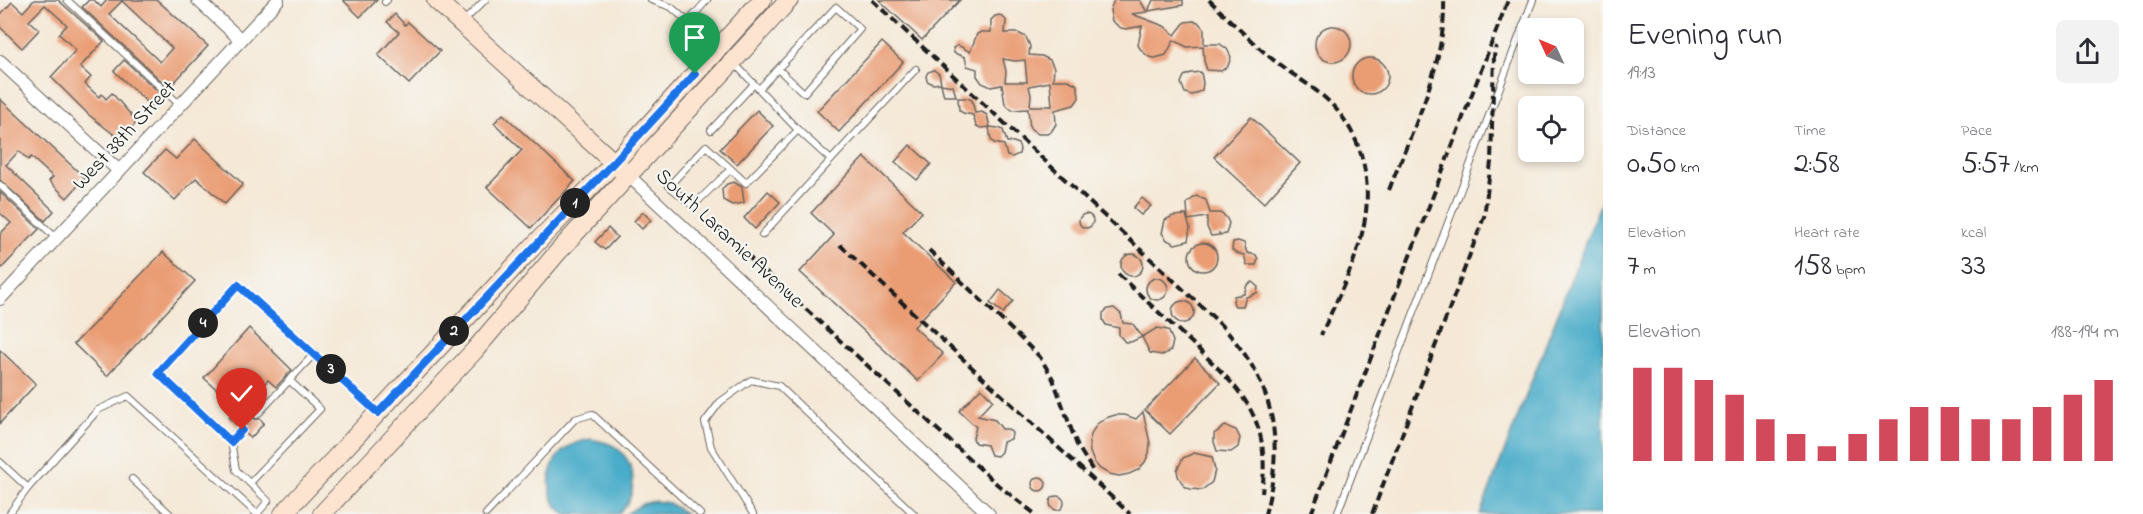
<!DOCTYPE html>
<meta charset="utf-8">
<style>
:root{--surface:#fff;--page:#f2f2f3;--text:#2b2b33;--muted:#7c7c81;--accent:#d1495b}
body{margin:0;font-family:"Indie Flower",sans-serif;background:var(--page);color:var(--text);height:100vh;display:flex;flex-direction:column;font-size:22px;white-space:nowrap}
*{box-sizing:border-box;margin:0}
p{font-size:20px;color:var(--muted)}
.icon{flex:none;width:33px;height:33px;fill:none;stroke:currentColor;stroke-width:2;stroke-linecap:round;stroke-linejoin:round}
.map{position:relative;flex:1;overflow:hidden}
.panel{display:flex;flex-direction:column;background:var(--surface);width:540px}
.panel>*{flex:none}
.needle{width:39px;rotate:314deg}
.buttons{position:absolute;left:1518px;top:18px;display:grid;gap:12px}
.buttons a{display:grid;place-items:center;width:66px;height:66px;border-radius:9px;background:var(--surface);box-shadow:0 3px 9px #0003;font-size:30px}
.pin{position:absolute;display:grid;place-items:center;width:51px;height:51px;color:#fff;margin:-62px -26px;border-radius:50% 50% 50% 0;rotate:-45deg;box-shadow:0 0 6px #0007}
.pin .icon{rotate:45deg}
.km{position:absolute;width:30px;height:30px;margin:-15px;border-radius:50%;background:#222;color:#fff;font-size:16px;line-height:30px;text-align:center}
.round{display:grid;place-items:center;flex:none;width:63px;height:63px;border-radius:9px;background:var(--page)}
.headline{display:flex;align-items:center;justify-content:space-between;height:102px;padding:0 24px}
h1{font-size:33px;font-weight:600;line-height:45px}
.stats{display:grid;grid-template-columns:repeat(3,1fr);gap:9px;height:102px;padding:6px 24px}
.stats div{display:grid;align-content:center}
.stats b{font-size:30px;font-weight:600}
.stats small{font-size:16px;font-weight:400}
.stats p{font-size:16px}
.chart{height:168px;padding:12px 24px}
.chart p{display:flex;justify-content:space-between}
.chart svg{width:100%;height:108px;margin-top:6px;stroke:var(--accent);stroke-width:6}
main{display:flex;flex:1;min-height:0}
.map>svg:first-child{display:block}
.water{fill:#4aacc9;stroke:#336472;stroke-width:1.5}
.building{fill:#ea9c73;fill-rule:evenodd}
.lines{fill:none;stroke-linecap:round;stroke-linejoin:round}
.lane-casing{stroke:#68635d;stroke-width:8}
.street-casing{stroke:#68635d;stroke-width:14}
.secondary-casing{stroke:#68635d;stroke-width:20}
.lane{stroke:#fff;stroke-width:6}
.street{stroke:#fff;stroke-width:12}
.secondary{stroke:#fde4d1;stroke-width:18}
.rail{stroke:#1c1c1c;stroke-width:4;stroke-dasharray:9 4.5;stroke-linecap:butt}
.route-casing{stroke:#fff;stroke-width:12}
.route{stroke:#1a73e8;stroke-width:8}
.labels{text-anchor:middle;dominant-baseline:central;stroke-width:4.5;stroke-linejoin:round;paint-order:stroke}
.street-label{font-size:21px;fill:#1c1c1c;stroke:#f6f6f2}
</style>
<main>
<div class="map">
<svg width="1603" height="514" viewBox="0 0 1603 514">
<rect width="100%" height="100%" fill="#f6f6f2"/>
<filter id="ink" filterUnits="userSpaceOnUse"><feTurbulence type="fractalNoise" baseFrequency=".0167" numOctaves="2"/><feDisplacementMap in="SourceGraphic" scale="12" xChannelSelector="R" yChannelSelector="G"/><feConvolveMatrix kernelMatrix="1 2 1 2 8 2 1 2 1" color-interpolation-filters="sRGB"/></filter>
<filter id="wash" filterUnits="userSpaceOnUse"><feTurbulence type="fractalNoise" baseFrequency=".008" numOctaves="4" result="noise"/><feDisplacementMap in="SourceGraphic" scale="24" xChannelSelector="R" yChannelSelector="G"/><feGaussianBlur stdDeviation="1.35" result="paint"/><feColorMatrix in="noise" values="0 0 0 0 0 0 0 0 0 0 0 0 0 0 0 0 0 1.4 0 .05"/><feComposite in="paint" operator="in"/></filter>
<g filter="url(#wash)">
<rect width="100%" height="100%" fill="#f5e8d6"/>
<g class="water">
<polygon points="1603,197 1603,514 1480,514"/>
<path d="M591 439C600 441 609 442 617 448 638 465 638 497 618 514H565C544 499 545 466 564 450 572 443 581 441 591 439Z"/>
<polygon points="655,501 669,503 686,514 626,514 642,504"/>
</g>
<g id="blocks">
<g class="building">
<polygon points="34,0 58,0 104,41 80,67 91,77 85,84 99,97 102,94 106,99 112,93 137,122 121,140 89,115 51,77 76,50 59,34 67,25 45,5 29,21 39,30 22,48 0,27 0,15 12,2 23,12"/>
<path d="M89 0H94L101 7 107 0H157L208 46 169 88 82 7ZM122 1 172 48 160 62 109 14Z"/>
<polygon points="343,0 377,0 360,17"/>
<polygon points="879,0 960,0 922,40"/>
<polygon points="1114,0 1140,0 1147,12 1132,14 1164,26 1175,35 1185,22 1194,21 1198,22 1204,29 1204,44 1220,44 1227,49 1231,57 1228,66 1221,71 1207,70 1204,61 1203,46 1187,47 1174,40 1166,55 1155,58 1149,57 1141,50 1138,45 1142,26 1126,29 1121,28 1112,21 1110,10"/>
<polygon points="1153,0 1183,0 1183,5 1148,11"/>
<polygon points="395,14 405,25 408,22 440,51 409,84 378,55 399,32 387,22"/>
<path d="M1000 15 1006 20 1005 33H1018L1026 37 1030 46 1029 55 1042 56 1050 60 1054 68 1053 80H1068L1076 84 1078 88 1079 98 1074 105 1055 110 1056 124 1051 132 1047 134H1038L1030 128 1028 109 1012 110 1005 104 1002 85 991 87 982 83 977 76V69L967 66 965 57 954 53 953 48 958 45 970 52 977 34 981 32H991V20L995 16ZM1003 59 1015 61 1025 60 1027 82H1005L1006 71ZM1050 82 1052 106H1030L1031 95 1029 86Z"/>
<circle cx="1333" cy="44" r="18"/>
<polygon points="882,42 903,62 839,132 817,111"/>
<circle cx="1370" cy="76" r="18"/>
<polygon points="124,60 162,95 152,107 114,71"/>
<polygon points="934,70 939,74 941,83 933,84 927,81 926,76 928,72"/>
<polygon points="1201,72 1203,83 1202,90 1192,95 1185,93 1181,83 1184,76 1191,73"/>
<polygon points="941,84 953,86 956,96 944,96"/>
<polygon points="958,98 967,98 972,100 975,113 982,112 987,115 990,127 981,128 976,126 973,115 963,113 959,110"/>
<polygon points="0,99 85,178 67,198 49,181 53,177 31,157 28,160 19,151 6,165 54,211 45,221 0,180"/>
<polygon points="757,110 773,126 737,164 720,149"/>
<polygon points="503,114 575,181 531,228 487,187 522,150 494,123"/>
<polygon points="1251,117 1300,163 1264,203 1214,157"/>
<polygon points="989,127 999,128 1003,130 1007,142 1014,142 1018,144 1020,149 1019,154 1012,157 1007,156 1004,145 994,143 991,140"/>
<polygon points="195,139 243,184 225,204 196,178 175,200 144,172 165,150 176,159"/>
<polygon points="910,145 931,164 917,180 895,162"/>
<polygon points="864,157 922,212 903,232 956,282 914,327 943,354 918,381 800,272 834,235 811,213"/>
<polygon points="734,182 742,187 744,203 732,205 723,200 722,189 727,184"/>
<polygon points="768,191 780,202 755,229 744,218"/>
<polygon points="0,192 39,229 0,270 0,234 11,223 0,213"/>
<polygon points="1196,196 1206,200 1210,213 1220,213 1226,217 1229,223 1226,234 1221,235 1219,233 1219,235 1211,236 1207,227 1207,217 1188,220 1187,203"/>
<polygon points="1142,198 1151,206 1141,215 1133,208"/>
<polygon points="643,212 651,220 642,229 634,221"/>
<circle cx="1086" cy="221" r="7"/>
<polygon points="1186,215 1190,228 1188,241 1175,244 1167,240 1162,233 1165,220 1173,216"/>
<polygon points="608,228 617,237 605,250 595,242"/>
<polygon points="1238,241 1244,243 1247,253 1256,255 1258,259 1256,265 1247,265 1244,255 1236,253 1232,250 1233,242"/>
<circle cx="1203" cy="257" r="14"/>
<polygon points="163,252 195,281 107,376 74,344"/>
<circle cx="1132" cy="265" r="11"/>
<circle cx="1157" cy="289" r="11"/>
<polygon points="1252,282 1258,287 1257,293 1246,297 1243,306 1235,306 1233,302 1234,296 1244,294 1247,285"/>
<polygon points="1000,290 1013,301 1003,313 990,303"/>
<circle cx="1183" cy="312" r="11"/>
<polygon points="1114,308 1121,314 1123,323 1133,324 1142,337 1131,342 1125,342 1119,335 1119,328 1106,325 1103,320 1103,313 1108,309"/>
<polygon points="249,328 292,370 276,387 268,380 244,405 253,412 254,419 260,419 264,423 251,438 246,434 247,429 245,426 238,426 229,418 238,408 204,378"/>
<polygon points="1157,328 1168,330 1173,341 1171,350 1163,355 1150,353 1142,337"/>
<polygon points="0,350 36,384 0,423"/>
<polygon points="1195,358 1220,383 1170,434 1145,410"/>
<polygon points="981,388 993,400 978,416 995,420 1002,429 1008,429 1012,433 1011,439 1003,442 1001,452 997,456 991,455 987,445 975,443 973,438 976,427 959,411"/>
<polygon points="1143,412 1150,443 1149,453 1145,462 1138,470 1129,474 1119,476 1109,474 1100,469 1094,462 1090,452 1089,442 1092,432 1097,424 1106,418 1115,415 1125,415 1136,419"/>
<polygon points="1225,426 1236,430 1240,438 1238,447 1231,452 1217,451 1214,442 1214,434"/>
<polygon points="1194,453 1212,457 1215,470 1212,482 1202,490 1190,489 1184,486 1178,476 1177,470 1183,458"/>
<circle cx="1039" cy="484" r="7"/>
<circle cx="1057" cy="503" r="7"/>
</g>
</g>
</g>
<g filter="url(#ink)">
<use href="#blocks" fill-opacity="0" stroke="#68635d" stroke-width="1.5"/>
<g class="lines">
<g class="lane-casing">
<g id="lane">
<polyline points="67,0 180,105"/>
<polyline points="651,0 671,7 718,48"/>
<polyline points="385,2 387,0"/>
<polyline points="688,22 707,0"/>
<polyline points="462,23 485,0"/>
<polyline points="759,89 836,7 860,29 804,93 778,69"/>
<polyline points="711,130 754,84"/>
<polyline points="798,130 831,160 916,69"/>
<polyline points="731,169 693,206 669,186 706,146 746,183 798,130 734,63"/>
<polyline points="0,185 56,238"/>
<polyline points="762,235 831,160"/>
<polyline points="257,415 315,353"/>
<polyline points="231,442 242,430"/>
<polyline points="0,462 28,488"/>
<polyline points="132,479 170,514"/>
<polyline points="250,483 320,409 289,380"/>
<polyline points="9,514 28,488 98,410 128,396 257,514 268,501 236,470 231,442 158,373 238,285 376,411"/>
<polyline points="486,514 575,419 592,414 700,514"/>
<polyline points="753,514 711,447 705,422 720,402 751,380 779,386 914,514"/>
<polyline points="1337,514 1533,0"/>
</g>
</g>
<g class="street-casing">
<g id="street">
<polyline points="198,0 241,40"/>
<polyline points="0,61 119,171"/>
<polyline points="629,176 989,514"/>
<polyline points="0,299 278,0"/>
</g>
</g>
<g class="secondary-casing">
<g id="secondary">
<polyline points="436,0 623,171"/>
<polyline points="283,514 542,237 614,163 762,0"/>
<polyline points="322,514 474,351 557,253 789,0"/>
</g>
</g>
<use href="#lane" class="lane"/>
<use href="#street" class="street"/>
<use href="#secondary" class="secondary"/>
<g class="rail">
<path d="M872 0 1214 318C1272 375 1287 436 1265 514"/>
<path d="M1209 0C1231 21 1252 43 1276 62 1291 74 1309 84 1324 97 1362 130 1374 181 1363 229 1355 266 1336 301 1321 335"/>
<path d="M1389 190C1412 130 1446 65 1444 0"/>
<polyline points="716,227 998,485 1035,514"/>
<polyline points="840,245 1130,514"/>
<polyline points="929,250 1040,357 1053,379 1077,445 1093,471"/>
<path d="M1118 274C1142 297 1167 320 1192 343 1243 392 1271 417 1262 493"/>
<polyline points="1311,514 1508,0"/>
<polyline points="1372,514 1484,217 1491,162 1494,56 1496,46"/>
</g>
</g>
</g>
<g class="lines" filter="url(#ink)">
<g class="route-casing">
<path id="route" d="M242 430 231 442 158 373 238 285 378 413C483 300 591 189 695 74"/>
</g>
<use href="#route" class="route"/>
</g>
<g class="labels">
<g class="street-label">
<text transform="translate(125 136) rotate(-47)">West 38th Street</text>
<text transform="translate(729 239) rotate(43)">South Laramie Avenue</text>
</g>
</g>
</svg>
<div class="buttons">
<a><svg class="needle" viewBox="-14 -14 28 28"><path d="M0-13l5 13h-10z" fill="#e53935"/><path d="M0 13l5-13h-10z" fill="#7c7c81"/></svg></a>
<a><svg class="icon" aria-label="locate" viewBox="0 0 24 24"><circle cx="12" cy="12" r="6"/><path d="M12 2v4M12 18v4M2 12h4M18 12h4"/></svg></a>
</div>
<div class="pin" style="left:695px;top:74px;background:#1e9e55"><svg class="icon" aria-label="arrive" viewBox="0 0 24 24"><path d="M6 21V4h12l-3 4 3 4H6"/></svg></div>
<div class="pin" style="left:242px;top:430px;background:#d93025"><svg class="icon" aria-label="check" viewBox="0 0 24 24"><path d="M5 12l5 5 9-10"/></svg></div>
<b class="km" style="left:575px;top:203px">1</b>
<b class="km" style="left:454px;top:331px">2</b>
<b class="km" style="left:331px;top:369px">3</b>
<b class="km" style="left:203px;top:323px">4</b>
</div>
<section class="panel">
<div class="headline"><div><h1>Evening run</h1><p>19:13</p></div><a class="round"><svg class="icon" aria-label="share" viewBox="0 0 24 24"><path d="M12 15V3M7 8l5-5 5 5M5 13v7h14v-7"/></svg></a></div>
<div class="stats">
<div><p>Distance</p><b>0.50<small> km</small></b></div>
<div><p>Time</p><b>2:58</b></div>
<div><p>Pace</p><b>5:57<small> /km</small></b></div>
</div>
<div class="stats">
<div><p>Elevation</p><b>7<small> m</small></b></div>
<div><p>Heart rate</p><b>158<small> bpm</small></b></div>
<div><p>kcal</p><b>33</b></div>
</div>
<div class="chart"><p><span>Elevation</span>188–194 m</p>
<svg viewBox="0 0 160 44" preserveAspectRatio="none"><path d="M5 44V6M15 44V6M25 44V11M35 44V17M45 44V27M55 44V33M65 44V38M75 44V33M85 44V27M95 44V22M105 44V22M115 44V27M125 44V27M135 44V22M145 44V17M155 44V11"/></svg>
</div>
</section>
</main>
